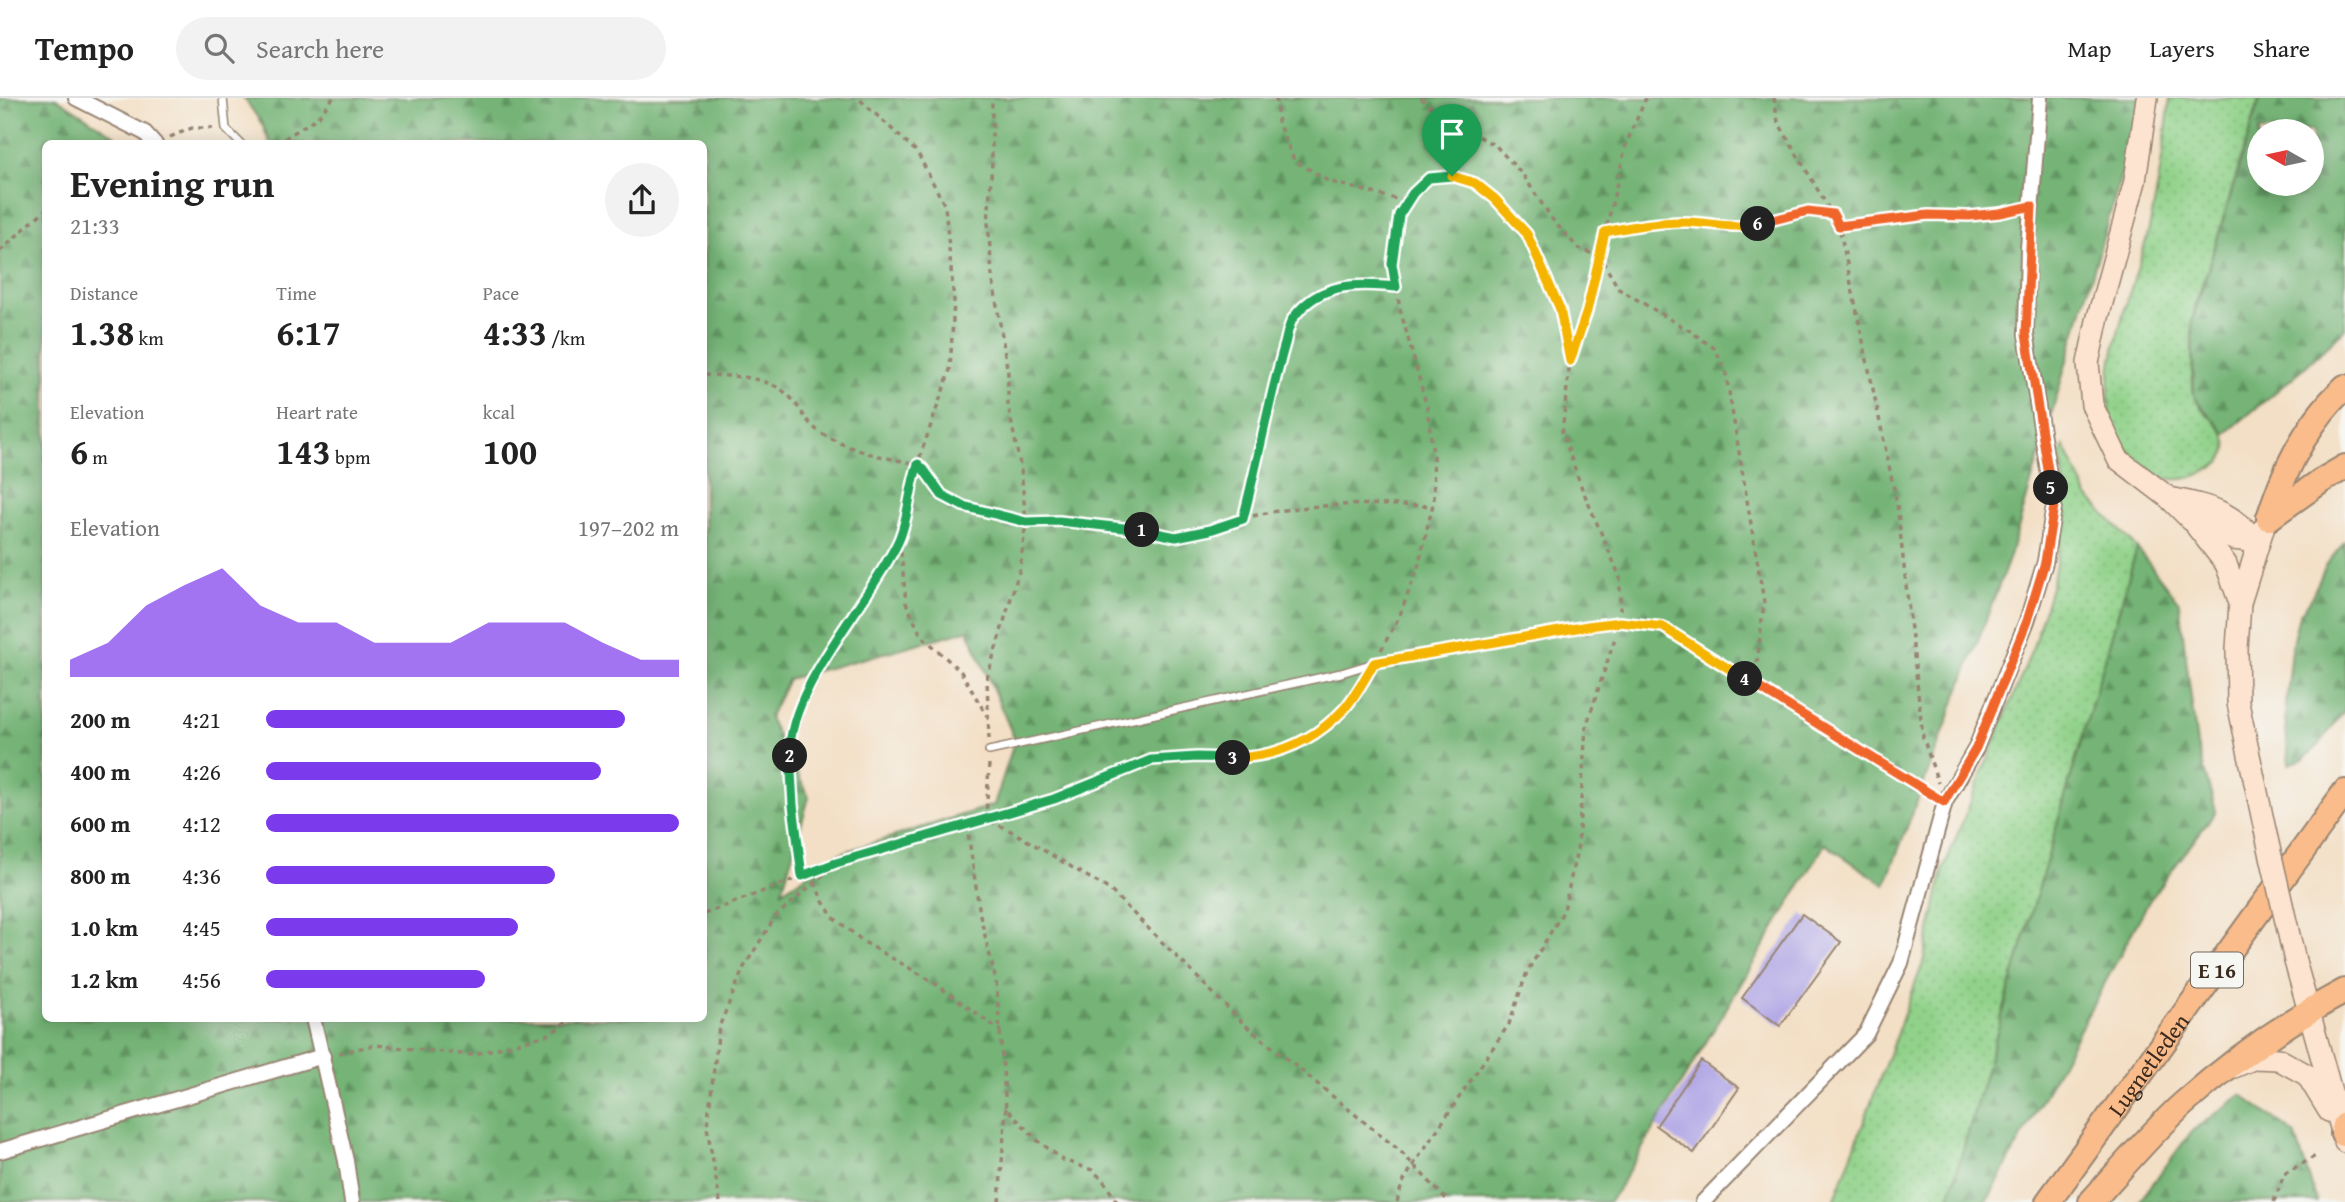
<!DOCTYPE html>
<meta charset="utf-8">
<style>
:root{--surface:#fff;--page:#f2f2f2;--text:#222;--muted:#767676;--line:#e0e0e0;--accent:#7c3aed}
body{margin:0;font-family:"Gentium Book Plus",serif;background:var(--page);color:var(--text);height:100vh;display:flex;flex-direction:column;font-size:26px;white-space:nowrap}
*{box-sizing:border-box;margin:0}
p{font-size:23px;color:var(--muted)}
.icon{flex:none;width:38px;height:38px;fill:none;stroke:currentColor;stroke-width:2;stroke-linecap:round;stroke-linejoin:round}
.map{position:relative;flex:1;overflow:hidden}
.sheet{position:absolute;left:42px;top:42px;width:665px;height:882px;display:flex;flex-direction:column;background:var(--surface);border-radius:10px;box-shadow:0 4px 18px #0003}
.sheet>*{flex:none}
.needle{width:46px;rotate:279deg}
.fabs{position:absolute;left:2247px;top:21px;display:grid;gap:14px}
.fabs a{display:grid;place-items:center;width:77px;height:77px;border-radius:50%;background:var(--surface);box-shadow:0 4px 18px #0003;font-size:35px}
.pin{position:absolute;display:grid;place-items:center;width:60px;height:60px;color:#fff;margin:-72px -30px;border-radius:50% 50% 50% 0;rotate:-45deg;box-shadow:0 0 7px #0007}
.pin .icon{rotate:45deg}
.km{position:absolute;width:35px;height:35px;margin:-18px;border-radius:50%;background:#222;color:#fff;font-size:19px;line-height:35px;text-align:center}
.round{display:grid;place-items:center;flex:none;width:74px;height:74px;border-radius:37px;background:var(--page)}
.head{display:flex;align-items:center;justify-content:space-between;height:119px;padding:0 28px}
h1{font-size:38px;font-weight:600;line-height:52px}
.stats{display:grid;grid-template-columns:repeat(3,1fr);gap:10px;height:119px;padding:7px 28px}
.stats div{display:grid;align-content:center}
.stats b{font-size:35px;font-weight:600}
.stats small{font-size:19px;font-weight:400}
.stats p{font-size:19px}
.chart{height:196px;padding:14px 28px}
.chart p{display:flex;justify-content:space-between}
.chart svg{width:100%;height:126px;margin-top:7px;fill:var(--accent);opacity:.7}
ul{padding:0 28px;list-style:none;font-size:23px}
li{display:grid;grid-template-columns:112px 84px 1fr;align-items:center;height:52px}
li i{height:18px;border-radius:9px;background:var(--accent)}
header{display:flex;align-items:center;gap:42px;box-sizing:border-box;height:98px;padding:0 35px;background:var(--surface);border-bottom:2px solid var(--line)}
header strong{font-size:33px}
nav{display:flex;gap:38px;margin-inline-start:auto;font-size:24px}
.search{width:490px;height:63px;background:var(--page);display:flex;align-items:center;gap:18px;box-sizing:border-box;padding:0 24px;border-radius:38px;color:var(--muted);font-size:26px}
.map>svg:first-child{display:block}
.green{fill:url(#green-dots);stroke:#667e54;stroke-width:2}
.forest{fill:url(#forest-firs);stroke:#586f4a;stroke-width:2;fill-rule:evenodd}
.building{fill:#b0a6e5}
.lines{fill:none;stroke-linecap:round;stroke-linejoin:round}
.service-casing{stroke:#978472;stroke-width:10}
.minor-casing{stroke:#978472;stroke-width:18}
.secondary-casing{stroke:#978472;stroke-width:24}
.trunk-casing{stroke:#978472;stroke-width:28}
.path{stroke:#978472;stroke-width:3.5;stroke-dasharray:5 5;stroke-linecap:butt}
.service{stroke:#fff;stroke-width:7}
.minor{stroke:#fff;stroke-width:14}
.secondary{stroke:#fde4d0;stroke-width:21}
.trunk{stroke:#f9bc8a;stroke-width:24}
.secondary-bridge-casing{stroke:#978472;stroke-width:24;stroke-linecap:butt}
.secondary-bridge{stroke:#fde4d0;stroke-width:21}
.split-1-casing{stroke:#fff;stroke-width:14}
.split-2-casing{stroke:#fff;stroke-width:14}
.split-3-casing{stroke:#fff;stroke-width:14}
.split-4-casing{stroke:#fff;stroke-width:14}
.split-5-casing{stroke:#fff;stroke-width:14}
.split-6-casing{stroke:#fff;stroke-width:14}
.split-7-casing{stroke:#fff;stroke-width:14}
.split-1{stroke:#22a559;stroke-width:9}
.split-2{stroke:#22a559;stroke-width:9}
.split-3{stroke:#22a559;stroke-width:9}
.split-4{stroke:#f5b400;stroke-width:9}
.split-5{stroke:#f0652b;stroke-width:9}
.split-6{stroke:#f0652b;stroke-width:9}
.split-7{stroke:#f5b400;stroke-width:9}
.labels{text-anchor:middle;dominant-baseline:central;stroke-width:5;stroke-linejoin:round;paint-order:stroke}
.shield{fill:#f6f6f2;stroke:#73675e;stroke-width:2}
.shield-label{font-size:21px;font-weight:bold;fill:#3b2a1e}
.street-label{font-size:23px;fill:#3b2a1e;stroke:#f6f6f2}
</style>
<header>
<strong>Tempo</strong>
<div class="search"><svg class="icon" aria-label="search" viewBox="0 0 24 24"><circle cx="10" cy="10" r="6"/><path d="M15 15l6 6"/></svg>Search here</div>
<nav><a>Map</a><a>Layers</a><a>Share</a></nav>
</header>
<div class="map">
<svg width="2345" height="1104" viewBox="0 0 2345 1104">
<defs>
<pattern id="green-dots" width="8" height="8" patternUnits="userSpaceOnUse" patternTransform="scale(1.75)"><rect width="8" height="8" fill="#91d28a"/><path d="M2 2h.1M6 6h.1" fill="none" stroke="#7eb477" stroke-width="1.8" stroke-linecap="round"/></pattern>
<pattern id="forest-firs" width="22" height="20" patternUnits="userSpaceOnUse" patternTransform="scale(1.75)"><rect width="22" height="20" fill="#74b476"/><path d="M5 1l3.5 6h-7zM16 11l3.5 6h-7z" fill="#609360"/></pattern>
</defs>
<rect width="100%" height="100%" fill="#f6f6f2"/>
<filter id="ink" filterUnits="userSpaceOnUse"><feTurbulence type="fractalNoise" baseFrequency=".0143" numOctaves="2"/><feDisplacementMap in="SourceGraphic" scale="14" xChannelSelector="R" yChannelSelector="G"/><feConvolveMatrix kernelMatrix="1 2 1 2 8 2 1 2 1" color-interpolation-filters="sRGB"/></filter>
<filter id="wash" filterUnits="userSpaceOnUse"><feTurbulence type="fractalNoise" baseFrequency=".00686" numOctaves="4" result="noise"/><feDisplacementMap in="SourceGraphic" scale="28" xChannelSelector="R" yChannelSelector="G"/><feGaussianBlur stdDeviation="1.57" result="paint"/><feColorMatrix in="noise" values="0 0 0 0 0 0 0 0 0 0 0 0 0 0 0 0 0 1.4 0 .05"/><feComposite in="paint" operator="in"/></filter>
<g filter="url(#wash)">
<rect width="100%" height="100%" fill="#f3dfc5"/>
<g class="green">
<path d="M2170 0H2260C2243 56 2226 112 2209 167 2203 186 2192 209 2192 229 2192 244 2191 285 2194 297 2200 318 2241 335 2223 360 2218 368 2206 373 2197 377 2164 390 2147 372 2125 349 2081 304 2137 184 2149 131 2159 87 2165 44 2170 0Z"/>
<polygon points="2064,348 2088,399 2137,450 1948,1104 1834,1104 1923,865 1943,772 2033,549 2052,486 2061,442 2065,391 2061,355"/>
</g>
<g class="forest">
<path d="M0 0H56L126 45 46 46V920H704V46L270 45 262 26 244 0H2144L2009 461 1885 787 1825 746 1610 1104H0ZM968 532 1015 642 994 707 841 755 782 793 809 699 769 620 788 581Z"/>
<path d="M2260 0H2345V231L2303 271 2225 336 2194 299 2192 224ZM2312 33V86H2259V33Z"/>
<polygon points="2345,443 2345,612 2321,644 2304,661 2289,666 2285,617 2293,542 2299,517 2309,504 2327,466"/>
<polygon points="2137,450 2179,505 2197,647 2216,713 2149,803 1990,1098 1985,1104 1948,1104"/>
<polygon points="2242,997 2295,1036 2317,1104 2139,1104 2192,1033"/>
</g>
<g id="blocks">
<g class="building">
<polygon points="1802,816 1841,844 1780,928 1742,900"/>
<polygon points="1701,963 1739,990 1694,1055 1656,1028"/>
</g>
</g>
</g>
<g filter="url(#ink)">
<use href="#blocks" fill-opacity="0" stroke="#978472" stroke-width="2"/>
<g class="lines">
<g class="service-casing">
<g id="service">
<polyline points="223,0 226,31 241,46"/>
<polyline points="989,653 1341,575 1374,565 1620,524 1663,529 1945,704"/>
</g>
</g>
<g class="minor-casing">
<g id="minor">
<polyline points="76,0 145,35 155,46"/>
<polyline points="313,920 346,1063 352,1104"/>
<polyline points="0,1053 323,958"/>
<polyline points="1703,1104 1866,936 1901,865 1945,704 1976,650 2027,523 2045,464 2054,408 2026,236 2028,150 2040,0"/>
</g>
</g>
<g class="secondary-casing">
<g id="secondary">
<polyline points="2147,0 2135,83 2097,223 2088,265 2092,307 2118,361 2169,400 2191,422 2233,441 2259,444"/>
<path d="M2169 400C2212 409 2227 411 2259 444"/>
<polyline points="2197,429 2226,466 2240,505"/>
<polyline points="2263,431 2240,505 2237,551 2238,605 2265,732"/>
<polyline points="2295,863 2345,1044"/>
<polyline points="2234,969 2255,960 2278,961 2307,977 2329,1013"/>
</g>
</g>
<g class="trunk-casing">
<g id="trunk">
<path d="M2269 420C2284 372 2307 324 2345 289"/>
<polyline points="2269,420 2321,383 2345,369"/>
<polyline points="2343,1036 2345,1027"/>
<path id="s1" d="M2048 1104 2345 694"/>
<path d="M2091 1104C2121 1071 2150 1036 2183 1006 2233 962 2286 924 2345 893"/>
</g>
</g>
<g class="path">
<polyline points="1276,0 1278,25 1294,62 1328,83 1407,104"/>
<polyline points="1421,0 1440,17 1496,48 1523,77 1552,121 1578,150 1600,159 1619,191 1690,233 1714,250 1725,270 1764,504 1756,574"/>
<polyline points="1774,0 1778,24 1839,128 1897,406 1923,639 1938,685"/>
<polyline points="170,39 192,30 213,30"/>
<polyline points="276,46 318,19 333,0"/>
<polyline points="1839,128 1928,116 1969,118 2017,111"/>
<polyline points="1605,134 1633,128 1686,124 1735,130 1772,123 1808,113 1833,116"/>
<polyline points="0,153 46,111"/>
<polyline points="1570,263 1587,213 1626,46 1646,0"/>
<path d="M704 277C731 278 769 277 790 299 804 314 805 326 826 338 857 355 883 359 917 366 928 375 934 390 945 398 990 431 1069 421 1122 428 1139 431 1157 438 1174 439 1202 440 1230 423 1257 417 1315 404 1374 406 1433 408"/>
<path d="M1243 421C1258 364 1268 306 1284 249 1287 240 1288 226 1294 218 1320 184 1358 185 1397 189"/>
<polyline points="900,444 906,505 921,537 961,574 987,618"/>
<polyline points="1381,552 1399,519 1418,469 1434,402 1433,356 1427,309 1400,211 1392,165 1399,117 1413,95 1429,81 1452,78 1475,85 1495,101 1527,136 1560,211 1570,263 1562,334 1581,388 1620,479 1620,512"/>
<polyline points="989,641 987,580 1020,470 1026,424 1021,372 1008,307 1008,275 992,177 988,125 992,64 992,0"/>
<polyline points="989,666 986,721 1013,734 1110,792 1245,927 1400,1053 1449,1104"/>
<polyline points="967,727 980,817 996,883 1006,1010 1037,1042 1063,1062 1092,1072 1103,1082 1117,1104"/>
<polyline points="802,777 793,707 789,640 815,575 866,499 899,442 915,373 950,272 954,203 945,108 917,54 858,0"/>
<polyline points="815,784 822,802 833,819 864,844 930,882 1001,933"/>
<polyline points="704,816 837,765 1053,701 1151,662 1197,659 1237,660 1283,653 1316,637 1346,610 1363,583"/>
<polyline points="339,955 375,947 472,957 550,936 573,920"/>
<polyline points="720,1104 707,1029 719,929 744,869 775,819 832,769"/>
<polyline points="999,1104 1006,1010"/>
<polyline points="1397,1104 1402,1086 1414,1066 1509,926 1527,874 1564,812 1578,747 1586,629 1616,537"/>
<polyline points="2274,1104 2284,1076 2317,1057"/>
</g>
<use href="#service" class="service"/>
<use href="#minor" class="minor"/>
<use href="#secondary" class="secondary"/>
<use href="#trunk" class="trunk"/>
<g class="secondary-bridge-casing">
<polyline id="secondary-bridge" points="2265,732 2295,863"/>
</g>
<use href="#secondary-bridge" class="secondary-bridge"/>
</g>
</g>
<g class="lines" filter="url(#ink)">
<g class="split-1-casing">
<path id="split-1" d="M1142 432 1176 439 1210 432 1243 421C1258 364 1268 306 1284 249 1287 240 1288 226 1294 219 1320 184 1358 185 1396 189L1392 166 1399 117 1413 95 1429 80 1452 78"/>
</g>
<g class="split-2-casing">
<path id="split-2" d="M790 658C786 592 869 505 898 444 909 421 909 391 918 366L924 372 942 397 963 408 1026 424 1059 423 1142 432"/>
</g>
<g class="split-3-casing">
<polyline id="split-3" points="790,658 793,707 802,778 836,765 1054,701 1151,662 1197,659 1233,660"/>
</g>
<g class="split-4-casing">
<path id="split-4" d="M1233 660C1277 659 1314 643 1344 611 1356 598 1365 580 1374 565L1588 528 1620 524 1663 529 1745 581"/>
</g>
<g class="split-5-casing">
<polyline id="split-5" points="1745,581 1944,704 1976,650 2027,523 2045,464 2054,408 2051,390"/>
</g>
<g class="split-6-casing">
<polyline id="split-6" points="1758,126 1808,113 1833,116 1839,128 1928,117 1969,118 2000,115 2032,108 2026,236 2051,390"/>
</g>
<g class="split-7-casing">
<path id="split-7" d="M1452 78 1475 85 1495 101 1527 136 1560 211 1570 263 1587 213 1605 134C1632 128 1660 123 1687 124 1715 125 1729 131 1758 126"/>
</g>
<use href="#split-1" class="split-1"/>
<use href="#split-2" class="split-2"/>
<use href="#split-3" class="split-3"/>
<use href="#split-4" class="split-4"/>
<use href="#split-5" class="split-5"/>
<use href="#split-6" class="split-6"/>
<use href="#split-7" class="split-7"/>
</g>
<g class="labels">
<rect class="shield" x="2191" y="854.5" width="52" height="35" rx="5"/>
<g class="shield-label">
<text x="2217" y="872">E 16</text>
</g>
<g class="street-label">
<text stroke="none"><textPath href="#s1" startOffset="170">Lugnetleden</textPath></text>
</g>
</g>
</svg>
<div class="fabs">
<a><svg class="needle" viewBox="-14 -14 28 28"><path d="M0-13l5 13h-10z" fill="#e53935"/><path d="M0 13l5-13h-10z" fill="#767676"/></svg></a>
</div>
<div class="pin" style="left:1452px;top:78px;background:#1e9e55"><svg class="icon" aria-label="arrive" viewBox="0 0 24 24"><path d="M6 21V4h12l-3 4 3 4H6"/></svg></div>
<b class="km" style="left:1142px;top:432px">1</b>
<b class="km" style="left:790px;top:658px">2</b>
<b class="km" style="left:1233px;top:660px">3</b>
<b class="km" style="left:1745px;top:581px">4</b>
<b class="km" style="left:2051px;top:390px">5</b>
<b class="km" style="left:1758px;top:126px">6</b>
<section class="sheet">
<div class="head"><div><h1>Evening run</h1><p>21:33</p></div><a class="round"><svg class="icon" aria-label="share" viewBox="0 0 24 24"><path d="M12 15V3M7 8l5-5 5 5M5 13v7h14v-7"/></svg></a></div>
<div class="stats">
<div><p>Distance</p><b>1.38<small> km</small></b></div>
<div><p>Time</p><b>6:17</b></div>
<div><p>Pace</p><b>4:33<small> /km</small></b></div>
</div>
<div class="stats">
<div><p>Elevation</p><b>6<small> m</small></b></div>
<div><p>Heart rate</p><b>143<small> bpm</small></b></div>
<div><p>kcal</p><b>100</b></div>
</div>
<div class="chart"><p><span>Elevation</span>197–202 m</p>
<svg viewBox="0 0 160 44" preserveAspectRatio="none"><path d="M0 44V38L10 32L20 19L30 12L40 6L50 19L60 25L70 25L80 32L90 32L100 32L110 25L120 25L130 25L140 32L150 38L160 38V44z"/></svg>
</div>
<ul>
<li><b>200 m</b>4:21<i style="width:87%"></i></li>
<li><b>400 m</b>4:26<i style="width:81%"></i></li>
<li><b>600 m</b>4:12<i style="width:100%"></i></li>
<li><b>800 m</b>4:36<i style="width:70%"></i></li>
<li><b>1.0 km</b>4:45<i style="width:61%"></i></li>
<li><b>1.2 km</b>4:56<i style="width:53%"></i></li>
</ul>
</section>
</div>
